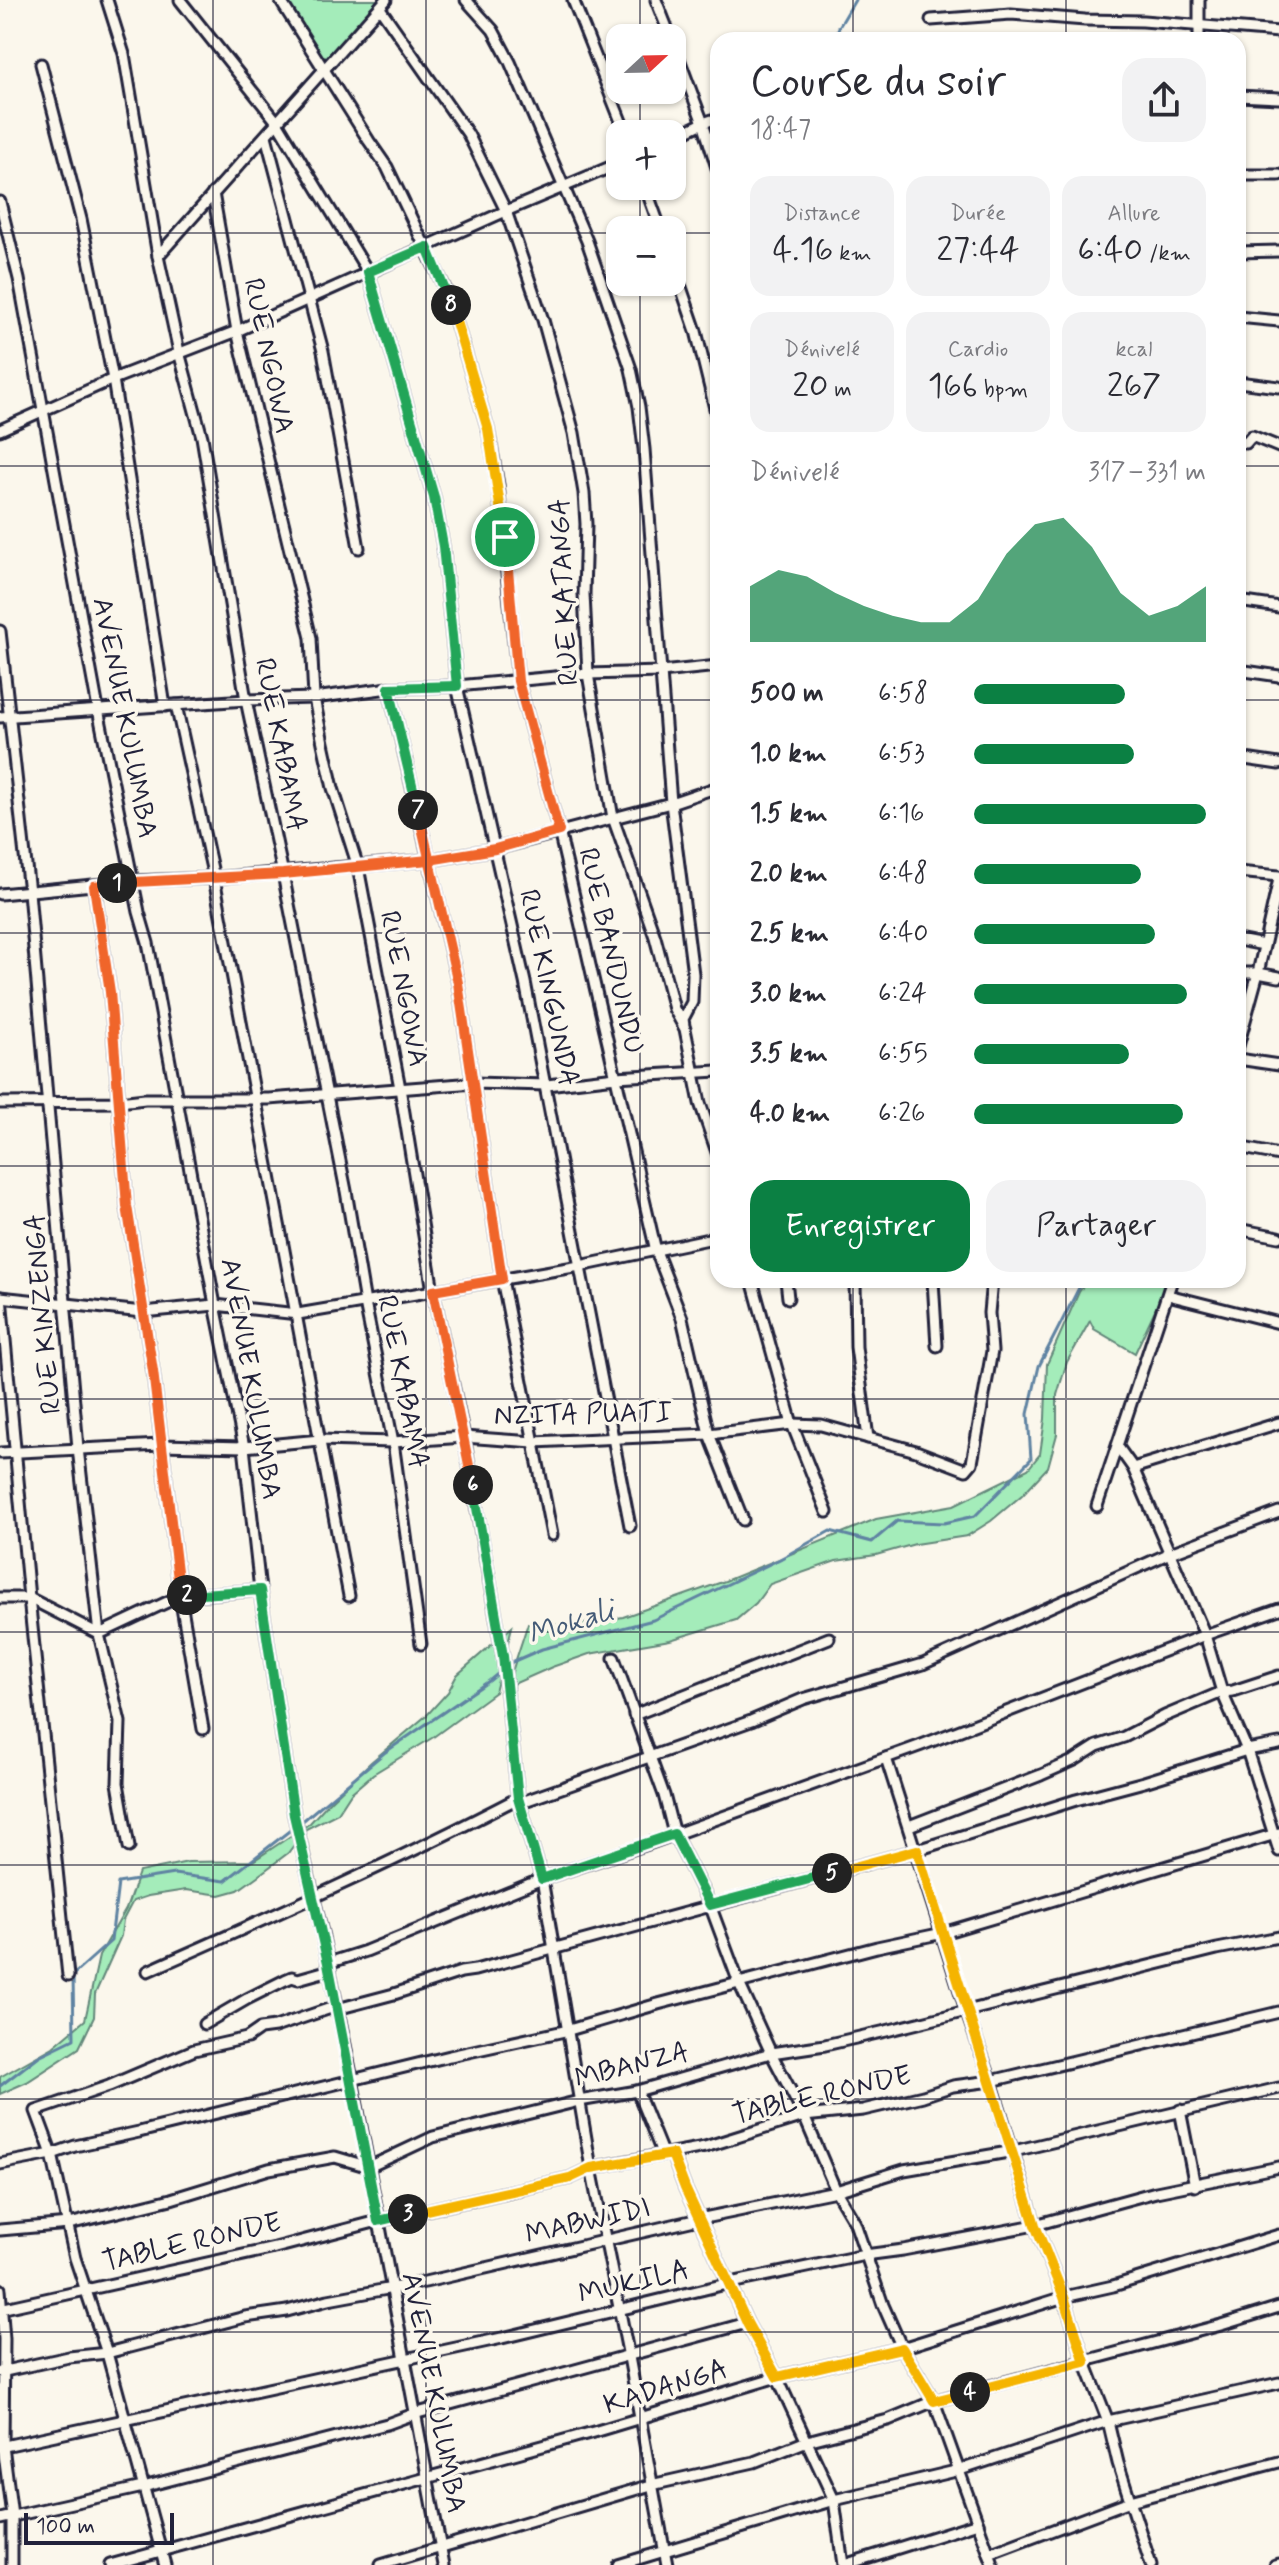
<!DOCTYPE html>
<html lang="fr">
<meta charset="utf-8">
<style>
:root{--surface:#fff;--page:#f2f2f3;--text:#2b2b33;--muted:#7c7c81;--accent:#0b8043}
body{margin:0;font-family:Mynerve,sans-serif;background:var(--page);color:var(--text);height:100vh;display:flex;flex-direction:column;font-size:30px;white-space:nowrap}
*{box-sizing:border-box;margin:0}
p{font-size:26px;color:var(--muted)}
.icon{flex:none;width:44px;height:44px;fill:none;stroke:currentColor;stroke-width:2;stroke-linecap:round;stroke-linejoin:round}
.map{position:relative;flex:1;overflow:hidden}
.side{position:absolute;left:710px;top:32px;width:536px;height:1256px;display:flex;flex-direction:column;background:var(--surface);border-radius:24px;box-shadow:0 2px 6px #0004}
.side>*{flex:none}
.needle{width:52px;rotate:68deg}
.tools{position:absolute;left:606px;top:24px;display:grid;gap:16px}
.tools a{display:grid;place-items:center;width:80px;height:80px;border-radius:16px;background:var(--surface);box-shadow:0 2px 6px #0004;font-size:40px}
.scale{position:absolute;left:24px;bottom:20px;width:150px;box-sizing:border-box;padding-left:8px;border:4px solid #22223b;border-top:0;font-size:22px;line-height:28px;white-space:nowrap;color:#22223b;-webkit-text-stroke:6px #fbf7ec;paint-order:stroke}
.pin{position:absolute;display:grid;place-items:center;width:68px;height:68px;color:#fff;margin:-34px;border:4px solid #fff;border-radius:50%;box-shadow:0 2px 8px #0007}
.km{position:absolute;width:40px;height:40px;margin:-20px;border-radius:50%;background:#222;color:#fff;font-size:22px;line-height:40px;text-align:center}
.round{display:grid;place-items:center;flex:none;width:84px;height:84px;border-radius:24px;background:var(--page)}
.overview{display:flex;align-items:center;justify-content:space-between;height:136px;padding:0 40px}
h1{font-size:44px;font-weight:600;line-height:60px}
.stats{display:grid;grid-template-columns:repeat(3,1fr);gap:12px;height:136px;padding:8px 40px}
.stats div{display:grid;align-content:center;border-radius:20px;background:var(--page);text-align:center}
.stats b{font-size:34px;font-weight:600}
.stats small{font-size:22px;font-weight:400}
.stats p{font-size:22px}
.chart{height:224px;padding:16px 40px}
.chart p{display:flex;justify-content:space-between}
.chart svg{width:100%;height:144px;margin-top:8px;fill:var(--accent);opacity:.7}
.button{display:flex;gap:16px;margin-top:auto;padding:16px 40px}
.button a{flex:1;height:92px;border-radius:24px;background:var(--accent);color:#fff;font-size:32px;font-weight:600;line-height:92px;text-align:center}
.button a+a{background:var(--page);color:var(--text)}
ul{padding:0 40px;list-style:none;font-size:26px}
li{display:grid;grid-template-columns:128px 96px 1fr;align-items:center;height:60px}
li i{height:20px;border-radius:10px;background:var(--accent)}
.map>svg:first-child{display:block}
.green{fill:#a4ecba;stroke:#63877a;stroke-width:2}
.lines{fill:none;stroke-linecap:round;stroke-linejoin:round}
.stream{stroke:#5f83a2;stroke-width:3}
.minor-casing{stroke:#22223b;stroke-width:15}
.minor{stroke:#fbf7ec;stroke-width:9}
.split-1-casing{stroke:#fff;stroke-width:16}
.split-2-casing{stroke:#fff;stroke-width:16}
.split-3-casing{stroke:#fff;stroke-width:16}
.split-4-casing{stroke:#fff;stroke-width:16}
.split-5-casing{stroke:#fff;stroke-width:16}
.split-6-casing{stroke:#fff;stroke-width:16}
.split-7-casing{stroke:#fff;stroke-width:16}
.split-8-casing{stroke:#fff;stroke-width:16}
.split-9-casing{stroke:#fff;stroke-width:16}
.split-1{stroke:#f0652b;stroke-width:10}
.split-2{stroke:#f0652b;stroke-width:10}
.split-3{stroke:#22a559;stroke-width:10}
.split-4{stroke:#f5b400;stroke-width:10}
.split-5{stroke:#f5b400;stroke-width:10}
.split-6{stroke:#22a559;stroke-width:10}
.split-7{stroke:#f0652b;stroke-width:10}
.split-8{stroke:#22a559;stroke-width:10}
.split-9{stroke:#f5b400;stroke-width:10}
.grid{fill:none;stroke:#22223b;stroke-width:2;stroke-opacity:0.55}
.labels{text-anchor:middle;dominant-baseline:central;stroke-width:7;stroke-linejoin:round;paint-order:stroke}
.street-label{font-size:28px;fill:#22223b;stroke:#fbf7ec}
.water-label{font-size:30px;font-style:italic;fill:#455b77;stroke:#fbf7ec}
</style>
<div class="map">
<svg width="1279" height="2565" viewBox="0 0 1279 2565">
<rect width="100%" height="100%" fill="#fbf7ec"/>
<filter id="ink" filterUnits="userSpaceOnUse"><feTurbulence type="fractalNoise" baseFrequency=".0125" numOctaves="2"/><feDisplacementMap in="SourceGraphic" scale="16" xChannelSelector="R" yChannelSelector="G"/><feConvolveMatrix kernelMatrix="1 2 1 2 8 2 1 2 1" color-interpolation-filters="sRGB"/></filter>
<g filter="url(#ink)">
<g class="green">
<polygon points="280,0 386,0 325,69"/>
<polygon points="1088,1280 1166,1280 1167,1284 1135,1353 1094,1329 1090,1321 1067,1362 1057,1395 1057,1434 1048,1467 1022,1495 991,1521 967,1536 915,1544 876,1555 836,1561 770,1584 756,1603 736,1620 670,1640 589,1654 552,1667 507,1687 528,1623 551,1625 583,1624 623,1617 725,1581 876,1519 954,1505 1028,1469 1040,1454 1045,1419 1047,1364 1079,1292"/>
<polygon points="512,1627 495,1692 432,1738 373,1774 351,1793 338,1813 306,1829 288,1853 259,1875 238,1890 220,1895 186,1890 148,1896 133,1901 123,1920 121,1936 95,1994 94,2017 79,2048 27,2082 0,2094 0,2077 53,2047 85,2020 99,1956 126,1909 139,1872 188,1862 253,1861 310,1823 330,1801 371,1762 427,1715 448,1692 457,1675"/>
</g>
<g class="lines">
<g class="stream">
<polyline points="835,40 839,27 855,0"/>
<polyline points="299,1824 384,1753 489,1681 512,1662 542,1649 653,1620 780,1559 830,1531 872,1542 897,1521 944,1523 975,1516 1031,1459 1028,1414 1039,1366 1083,1280"/>
<polyline points="0,2086 39,2056 74,2039 73,1975 111,1941 118,1883 174,1874 225,1881 293,1828"/>
</g>
<g class="minor-casing">
<g id="minor">
<polyline points="107,0 124,54 158,256 179,352 202,437 246,700 283,874 346,1191 365,1303 393,1442 421,1644"/>
<polyline points="180,0 277,122 368,272 434,497 443,546 457,686 525,982 630,1526"/>
<polyline points="280,0 369,141 387,167 448,295 488,429 498,485 518,681 559,831 656,1251 682,1318 709,1434 743,1520"/>
<polyline points="466,0 493,30 510,62 587,241 631,369 639,407 644,449 671,803 693,974 692,1002 683,1019 684,1026"/>
<polyline points="573,0 626,134"/>
<polyline points="656,0 671,38"/>
<polyline points="380,8 468,134 506,211 543,320 574,433 584,493 586,524 584,594 588,674 613,818 655,937 674,1009 685,1029 700,1103 718,1155"/>
<polyline points="931,20 1011,14 1085,20 1143,21 1279,32"/>
<polyline points="672,40 703,123 718,171"/>
<polyline points="1199,40 1199,0"/>
<polyline points="41,64 81,219 113,379 165,706"/>
<polyline points="1238,96 1279,98"/>
<polyline points="266,136 323,351 359,548"/>
<polyline points="672,138 703,123 718,118"/>
<polyline points="1238,175 1279,175"/>
<polyline points="645,186 661,230"/>
<polyline points="213,193 237,331 311,638 314,698 323,743 333,788 358,867 400,1088 433,1291 464,1437 503,1656 518,1798 542,1879 591,2168 629,2357 667,2565"/>
<polyline points="0,202 19,279 98,709 139,912 148,943 215,1305 244,1447 260,1590 294,1815 322,1933 352,2079 444,2565"/>
<polyline points="1238,252 1279,251"/>
<polyline points="158,256 386,0"/>
<polyline points="672,261 696,331 718,421"/>
<polyline points="1238,317 1279,321"/>
<polyline points="1238,382 1279,387"/>
<polyline points="0,430 113,379 237,331 506,211 620,163"/>
<polyline points="1238,442 1246,443 1252,436 1279,447"/>
<polyline points="1238,601 1279,607"/>
<polyline points="0,631 29,892 78,1448 99,1634 120,1722 118,1783 129,1847"/>
<polyline points="1238,670 1279,676"/>
<polyline points="389,688 458,983 502,1279 552,1535"/>
<polyline points="176,705 214,878 349,1596"/>
<polyline points="0,717 246,700 314,698 389,688 457,686 588,674 661,672 718,666"/>
<polyline points="1238,758 1279,764"/>
<polyline points="1238,872 1279,876"/>
<polyline points="94,886 110,992 127,1206 153,1371 180,1596 203,1729"/>
<polyline points="0,894 134,881 214,878 429,860 495,849 671,803 718,787"/>
<polyline points="1238,940 1264,945"/>
<polyline points="1238,973 1258,973 1279,977"/>
<polyline points="1238,1046 1258,973 1279,879"/>
<polyline points="1238,1059 1279,1065"/>
<polyline points="0,1103 119,1102 145,1099 269,1099 474,1083 547,1085 616,1077 718,1071"/>
<polyline points="1238,1147 1279,1155"/>
<polyline points="1238,1229 1279,1237"/>
<polyline points="752,1280 792,1424 827,1512"/>
<polyline points="786,1280 788,1298"/>
<polyline points="855,1280 856,1347 868,1438"/>
<polyline points="933,1280 937,1346"/>
<polyline points="1168,1295 1279,1323"/>
<polyline points="0,1297 143,1312 215,1305 298,1314 580,1266 718,1237"/>
<polyline points="1,1297 29,1598 68,1976"/>
<polyline points="1118,1447 1133,1468 1205,1635 1222,1692 1247,1750 1279,1851"/>
<polyline points="0,1453 161,1445 244,1447 320,1440 393,1442 464,1437 534,1442 709,1434 792,1424 821,1425 916,1451 966,1470 972,1463 992,1351 989,1313 992,1280"/>
<polyline points="1133,1468 1279,1423"/>
<polyline points="1097,1506 1172,1280"/>
<polyline points="0,1598 29,1598 99,1634 180,1596 260,1590"/>
<polyline points="614,1658 664,1795 674,1834 710,1905 739,1983 771,2053 804,2116 836,2191 855,2223 883,2305 902,2348 934,2401 993,2565"/>
<polyline points="634,1715 829,1638"/>
<polyline points="886,1758 967,2013 991,2081 1035,2225 1064,2297 1085,2362 1108,2421 1118,2463 1151,2565"/>
<polyline points="519,1803 751,1721 803,1699 923,1664 1170,1553 1279,1512"/>
<polyline points="909,1826 1041,1775 1075,1760 1097,1746 1124,1737 1165,1716 1222,1692 1233,1691 1279,1676"/>
<polyline points="328,1963 366,1951 542,1879 648,1844 919,1746 1205,1635 1279,1609"/>
<path d="M148 1971C273 1916 397 1861 518 1798"/>
<polyline points="337,2009 394,1994 461,1972 475,1970 917,1850 1076,1800 1144,1782 1247,1750 1279,1744"/>
<polyline points="204,2024 247,1999 285,1980 292,1977 298,1979 330,1970"/>
<polyline points="637,2091 663,2155"/>
<polyline points="1180,2110 1195,2186"/>
<polyline points="672,2154 685,2188 747,2323 777,2377 834,2500 843,2565"/>
<polyline points="0,2164 52,2154 75,2146 139,2132 450,2056 569,2030 658,2004 877,1947 943,1933 1279,1833"/>
<polyline points="0,2230 69,2224 171,2199 269,2169 335,2157 369,2167 433,2137 579,2101 637,2091 771,2053 825,2045 886,2031 1217,1949 1279,1937"/>
<polyline points="0,2289 4,2339 3,2446 12,2516 12,2565"/>
<polyline points="0,2309 275,2248 378,2221 570,2178 591,2168 705,2147 804,2116 863,2110 923,2096 953,2086 991,2081 1279,2012"/>
<polyline points="0,2372 69,2357 107,2353 245,2317 287,2311 328,2300 425,2282 699,2219 836,2191 904,2170 1014,2151 1279,2088"/>
<polyline points="0,2447 502,2338 730,2283 865,2255 903,2250 1035,2225 1156,2192 1279,2167"/>
<polyline points="0,2519 143,2487 387,2424 414,2414 747,2323"/>
<polyline points="989,2554 1130,2501 1279,2462"/>
<polyline points="110,2565 597,2431 777,2377 902,2348 1064,2297 1113,2286 1279,2235"/>
<polyline points="165,2565 107,2353 75,2258 52,2154 36,2111 109,2086 194,2050 247,2038 260,2029 275,2027 337,2006"/>
<polyline points="381,2565 651,2485 754,2462 807,2441 888,2420 934,2401 1221,2325 1279,2307"/>
<polyline points="618,2565 834,2500 960,2470 1108,2421 1279,2383"/>
<polyline points="844,2565 978,2523"/>
<polyline points="1275,2565 1279,2564"/>
</g>
</g>
<use href="#minor" class="minor"/>
</g>
</g>
<g class="lines" filter="url(#ink)">
<g class="split-1-casing">
<polyline id="split-1" points="117,883 283,874 429,860 495,849 559,831 518,681 505,537"/>
</g>
<g class="split-2-casing">
<polyline id="split-2" points="117,883 94,886 110,992 127,1206 153,1371 180,1596 187,1595"/>
</g>
<g class="split-3-casing">
<polyline id="split-3" points="187,1595 260,1590 294,1815 328,1963 378,2221 408,2214"/>
</g>
<g class="split-4-casing">
<polyline id="split-4" points="408,2214 570,2178 591,2168 672,2154 685,2188 747,2323 777,2377 902,2348 934,2401 970,2392"/>
</g>
<g class="split-5-casing">
<polyline id="split-5" points="832,1873 917,1850 1035,2225 1064,2297 1085,2362 970,2392"/>
</g>
<g class="split-6-casing">
<polyline id="split-6" points="473,1485 503,1656 518,1798 542,1879 674,1834 710,1905 832,1873"/>
</g>
<g class="split-7-casing">
<polyline id="split-7" points="418,810 458,983 502,1279 433,1291 473,1485"/>
</g>
<g class="split-8-casing">
<polyline id="split-8" points="418,810 389,688 457,686 443,546 434,497 368,272 427,247 451,305"/>
</g>
<g class="split-9-casing">
<polyline id="split-9" points="451,305 488,429 505,537"/>
</g>
<use href="#split-1" class="split-1"/>
<use href="#split-2" class="split-2"/>
<use href="#split-3" class="split-3"/>
<use href="#split-4" class="split-4"/>
<use href="#split-5" class="split-5"/>
<use href="#split-6" class="split-6"/>
<use href="#split-7" class="split-7"/>
<use href="#split-8" class="split-8"/>
<use href="#split-9" class="split-9"/>
</g>
<path class="grid" d="M213 0V2565M426 0V2565M640 0V38M853 0V40M1066 0V40M640 90V134M640 186V230M0 233H620M672 233H718M1238 233H1279M640 282V2565M0 466H718M1238 466H1279M0 700H718M1238 700H1279M0 933H718M1238 933H1279M0 1166H718M1238 1166H1279M853 1280V2565M1066 1280V2565M0 1399H1279M0 1632H1279M0 1865H1279M0 2099H1279M0 2332H1279"/>
<g class="labels">
<g class="street-label">
<text transform="translate(268 356) rotate(78)">RUE NGOWA</text>
<text transform="translate(565 592) rotate(-93)">RUE KATANGA</text>
<text transform="translate(124 718) rotate(79)">AVENUE KULUMBA</text>
<text transform="translate(280 745) rotate(79)">RUE KABAMA</text>
<text transform="translate(610 951) rotate(77)">RUE BANDUNDU</text>
<text transform="translate(548 988) rotate(78)">RUE KINGUNDA</text>
<text transform="translate(403 989) rotate(79)">RUE NGOWA</text>
<text transform="translate(44 1314) rotate(-95)">RUE KINZENGA</text>
<text transform="translate(250 1379) rotate(80)">AVENUE KULUMBA</text>
<text transform="translate(402 1382) rotate(79)">RUE KABAMA</text>
<text transform="translate(583 1415) rotate(-1)">NZITA PUATI</text>
<text transform="translate(632 2066) rotate(-14)">MBANZA</text>
<text transform="translate(822 2096) rotate(-13)">TABLE RONDE</text>
<text transform="translate(588 2222) rotate(-13)">MABWIDI</text>
<text transform="translate(192 2243) rotate(-13)">TABLE RONDE</text>
<text transform="translate(634 2283) rotate(-13)">MUKILA</text>
<text transform="translate(666 2388) rotate(-17)">KADANGA</text>
<text transform="translate(433 2393) rotate(79)">AVENUE KULUMBA</text>
</g>
<g class="water-label">
<text transform="translate(571 1623) rotate(-17)">Mokali</text>
</g>
</g>
</svg>
<div class="tools">
<a><svg class="needle" viewBox="-14 -14 28 28"><path d="M0-13l5 13h-10z" fill="#e53935"/><path d="M0 13l5-13h-10z" fill="#7c7c81"/></svg></a>
<a>+</a>
<a>−</a>
</div>
<div class="scale">100 m</div>
<div class="pin" style="left:505px;top:537px;background:#1e9e55"><svg class="icon" aria-label="arrive" viewBox="0 0 24 24"><path d="M6 21V4h12l-3 4 3 4H6"/></svg></div>
<b class="km" style="left:117px;top:883px">1</b>
<b class="km" style="left:187px;top:1595px">2</b>
<b class="km" style="left:408px;top:2214px">3</b>
<b class="km" style="left:970px;top:2392px">4</b>
<b class="km" style="left:832px;top:1873px">5</b>
<b class="km" style="left:473px;top:1485px">6</b>
<b class="km" style="left:418px;top:810px">7</b>
<b class="km" style="left:451px;top:305px">8</b>
<section class="side">
<div class="overview"><div><h1>Course du soir</h1><p>18:47</p></div><a class="round"><svg class="icon" aria-label="share" viewBox="0 0 24 24"><path d="M12 15V3M7 8l5-5 5 5M5 13v7h14v-7"/></svg></a></div>
<div class="stats">
<div><p>Distance</p><b>4.16<small> km</small></b></div>
<div><p>Durée</p><b>27:44</b></div>
<div><p>Allure</p><b>6:40<small> /km</small></b></div>
</div>
<div class="stats">
<div><p>Dénivelé</p><b>20<small> m</small></b></div>
<div><p>Cardio</p><b>166<small> bpm</small></b></div>
<div><p>kcal</p><b>267</b></div>
</div>
<div class="chart"><p><span>Dénivelé</span>317–331 m</p>
<svg viewBox="0 0 160 44" preserveAspectRatio="none"><path d="M0 44V27L10 22L20 24L30 29L40 33L50 36L60 38L70 38L80 31L90 17L100 8L110 6L120 15L130 29L140 36L150 33L160 27V44z"/></svg>
</div>
<ul>
<li><b>500 m</b>6:58<i style="width:65%"></i></li>
<li><b>1.0 km</b>6:53<i style="width:69%"></i></li>
<li><b>1.5 km</b>6:16<i style="width:100%"></i></li>
<li><b>2.0 km</b>6:48<i style="width:72%"></i></li>
<li><b>2.5 km</b>6:40<i style="width:78%"></i></li>
<li><b>3.0 km</b>6:24<i style="width:92%"></i></li>
<li><b>3.5 km</b>6:55<i style="width:67%"></i></li>
<li><b>4.0 km</b>6:26<i style="width:90%"></i></li>
</ul>
<div class="button"><a>Enregistrer</a><a>Partager</a></div>
</section>
</div>
